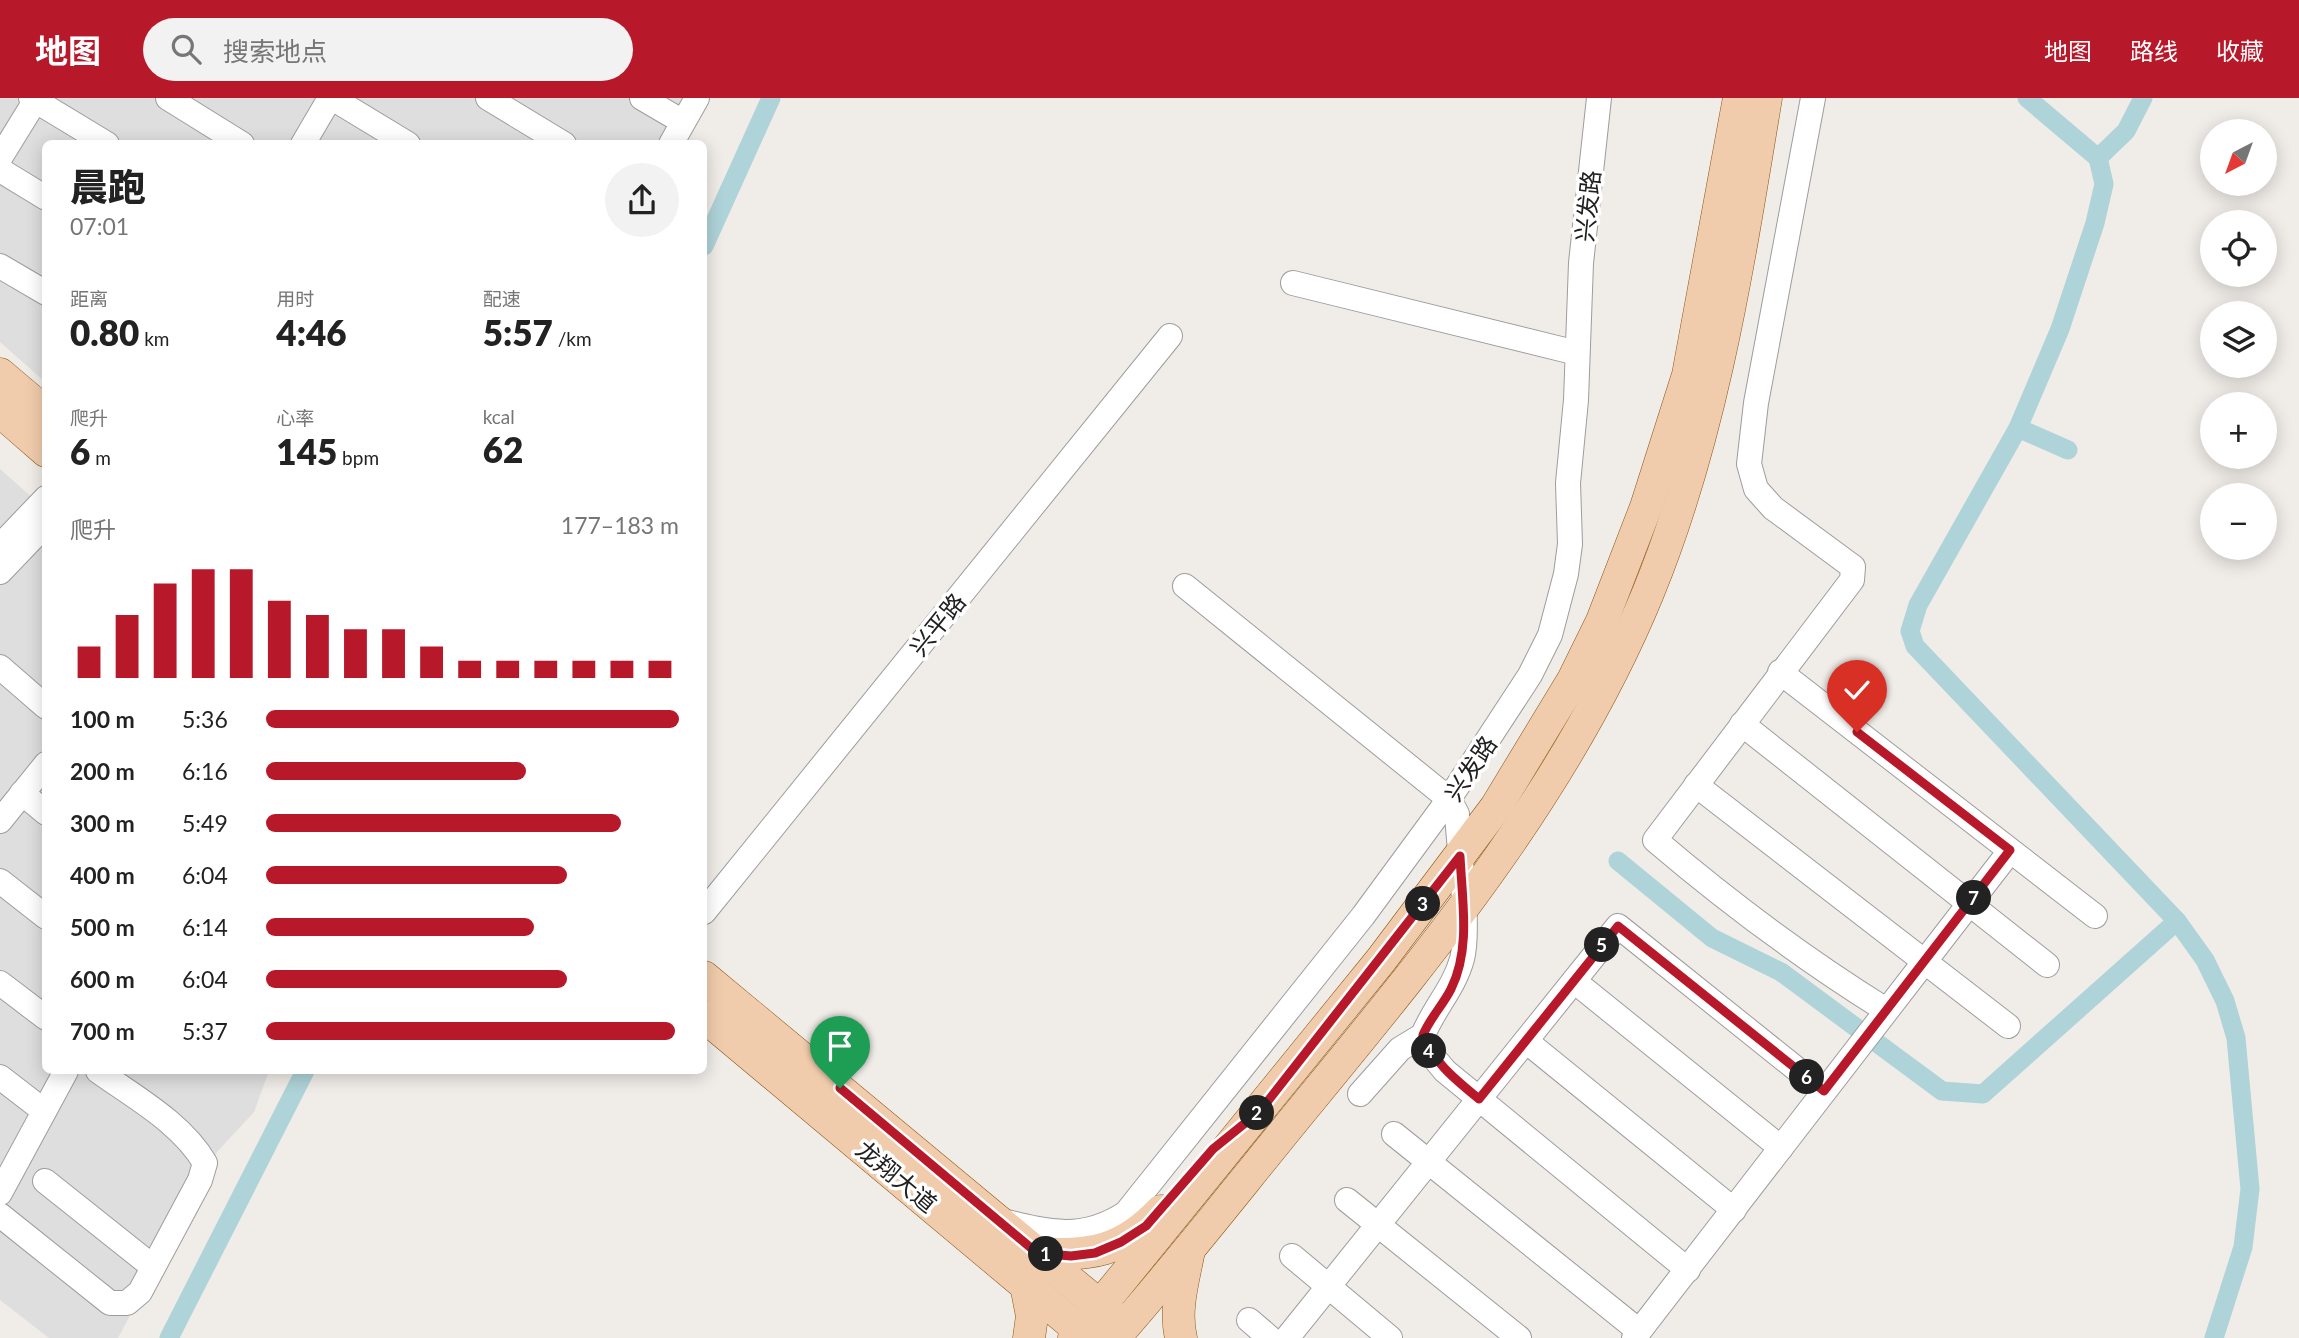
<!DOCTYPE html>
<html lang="zh">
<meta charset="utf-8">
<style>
:root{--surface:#fff;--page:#f2f2f2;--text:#222;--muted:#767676;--accent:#b8192a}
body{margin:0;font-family:Lato,"Noto Sans SC",sans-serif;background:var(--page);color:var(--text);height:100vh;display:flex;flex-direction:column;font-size:26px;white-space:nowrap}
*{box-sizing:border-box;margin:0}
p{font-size:23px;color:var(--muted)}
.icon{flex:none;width:38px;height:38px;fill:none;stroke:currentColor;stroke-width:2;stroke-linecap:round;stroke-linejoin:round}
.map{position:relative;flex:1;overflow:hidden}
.panel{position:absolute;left:42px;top:42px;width:665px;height:934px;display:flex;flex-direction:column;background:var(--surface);border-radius:10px;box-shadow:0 4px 18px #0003}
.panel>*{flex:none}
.needle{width:46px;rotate:221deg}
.fabs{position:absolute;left:2200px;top:21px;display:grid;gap:14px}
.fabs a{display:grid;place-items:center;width:77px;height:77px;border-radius:50%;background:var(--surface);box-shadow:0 4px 18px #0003;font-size:35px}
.pin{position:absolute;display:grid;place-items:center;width:60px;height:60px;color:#fff;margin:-72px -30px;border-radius:50% 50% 50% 0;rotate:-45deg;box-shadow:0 0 7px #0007}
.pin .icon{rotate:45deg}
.km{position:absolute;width:35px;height:35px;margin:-18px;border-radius:50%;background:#222;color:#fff;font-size:19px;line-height:35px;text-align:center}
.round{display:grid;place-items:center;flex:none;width:74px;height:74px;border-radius:37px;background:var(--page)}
.summary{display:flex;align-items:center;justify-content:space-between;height:119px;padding:0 28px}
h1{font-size:38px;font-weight:800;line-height:52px}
.metrics{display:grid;grid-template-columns:repeat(3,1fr);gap:10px;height:119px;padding:7px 28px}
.metrics div{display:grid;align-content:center}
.metrics b{font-size:35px;font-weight:800}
.metrics small{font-size:19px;font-weight:400}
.metrics p{font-size:19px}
.chart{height:196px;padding:14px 28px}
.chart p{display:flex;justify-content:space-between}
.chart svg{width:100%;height:126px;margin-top:7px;stroke:var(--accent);stroke-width:6}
ul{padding:0 28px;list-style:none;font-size:23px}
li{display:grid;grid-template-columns:112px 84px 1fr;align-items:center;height:52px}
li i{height:18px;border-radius:9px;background:var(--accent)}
header{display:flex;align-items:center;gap:42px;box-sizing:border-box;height:98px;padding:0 35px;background:var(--accent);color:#fff}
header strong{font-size:33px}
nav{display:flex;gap:38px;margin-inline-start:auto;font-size:24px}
.search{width:490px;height:63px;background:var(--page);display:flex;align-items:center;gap:18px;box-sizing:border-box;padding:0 24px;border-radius:38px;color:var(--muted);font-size:26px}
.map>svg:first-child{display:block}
.residential{fill:#dedede}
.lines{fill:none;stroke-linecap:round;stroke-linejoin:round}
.canal{stroke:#aed3d8;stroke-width:19}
.minor-casing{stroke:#9d9d9d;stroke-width:26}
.major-casing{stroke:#8a5613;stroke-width:33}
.minor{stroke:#fff;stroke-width:24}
.major{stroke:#f1ccac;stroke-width:32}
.route-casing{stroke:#fff;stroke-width:14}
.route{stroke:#b8192a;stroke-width:9}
.labels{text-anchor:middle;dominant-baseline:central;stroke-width:7;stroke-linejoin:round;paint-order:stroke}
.street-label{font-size:24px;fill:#202020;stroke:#fff}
</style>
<header>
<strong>地图</strong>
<div class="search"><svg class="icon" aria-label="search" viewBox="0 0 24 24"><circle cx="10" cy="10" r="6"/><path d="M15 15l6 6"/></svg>搜索地点</div>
<nav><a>地图</a><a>路线</a><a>收藏</a></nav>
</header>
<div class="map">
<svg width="2299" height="1240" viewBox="0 0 2299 1240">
<rect width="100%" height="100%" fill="#f0ece8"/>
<g class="residential">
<polygon points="0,0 697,0 671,45 46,46 45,284 0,244"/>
<polygon points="0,371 45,411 46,973 269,973 254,1014 217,1054 118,1240 49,1240 0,1202"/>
</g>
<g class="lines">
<g class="canal">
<polyline points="2027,0 2098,60 2104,86 2095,125 2060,231 2018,330 1918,507 1910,533 1915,548 2177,823 2205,862 2225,903 2236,940 2250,1091 2243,1149 2214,1240"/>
<polyline points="2098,60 2126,33 2143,0"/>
<polyline points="704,148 771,0"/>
<polyline points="2018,330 2068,352"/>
<polyline points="1618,763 1712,840 1781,874 1942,993 1983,996 2177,823"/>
<polyline points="169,1240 305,973"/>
</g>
<g class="minor-casing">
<g id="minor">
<polyline points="31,0 107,46"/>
<polyline points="168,0 242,46"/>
<polyline points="332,0 408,46"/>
<polyline points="488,0 564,46"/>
<polyline points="642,0 683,24"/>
<path d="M1813 0 1756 305 1749 366 1756 391 1773 410 1853 469 1852 482 1655 742C1729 805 1804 861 1886 912"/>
<polyline points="303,46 330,0"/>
<polyline points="671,46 697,0"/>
<polyline points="0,60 37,0"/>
<polyline points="0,72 46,100"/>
<polyline points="0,168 46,195"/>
<polyline points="1293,185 1577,255"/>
<polyline points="0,448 46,400"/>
<polyline points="0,474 46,426"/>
<path d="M1185 488 1449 701 1457 716C1459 751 1470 831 1462 861 1454 890 1434 910 1423 937L1430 955 1445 973 1688 1172"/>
<polyline points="0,569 46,609"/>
<polyline points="1780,574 2095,818"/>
<polyline points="1742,626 2047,867"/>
<polyline points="1696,687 2008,928"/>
<polyline points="22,695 46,715"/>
<polyline points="0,723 46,666"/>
<polyline points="0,783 46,819"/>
<polyline points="704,814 1170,238"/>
<polyline points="1574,883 1781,1050"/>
<polyline points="0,885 46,920"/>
<polyline points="1526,943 1734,1112"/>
<polyline points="0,979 44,1013"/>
<polyline points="1360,996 1400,951 1423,937"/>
<polyline points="1394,1036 1639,1233"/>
<polyline points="45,1083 153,1169"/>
<polyline points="0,1095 66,973"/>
<polyline points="1347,1102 1519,1240"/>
<path d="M0 1117 110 1205H127L140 1194 200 1082 205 1065C182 1025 134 999 98 973"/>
<path d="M999 1122C1047 1134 1082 1144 1126 1115L1363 818 1449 701 1530 577 1550 537 1566 476 1570 446 1568 385 1576 302 1581 165 1599 0"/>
<polyline points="1292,1158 1390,1240"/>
<polyline points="1249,1222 1270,1240"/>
<polyline points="1287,1240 1618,828 1824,993"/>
<polyline points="1634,1240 2010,753"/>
</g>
</g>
<g class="major-casing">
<g id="major">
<polyline points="0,276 46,315"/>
<polyline points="0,313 46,353"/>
<polyline points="704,879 1117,1222"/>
<polyline points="704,918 1089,1240"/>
<path d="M1037 1155C1090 1159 1123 1153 1161 1113"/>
<polyline points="1026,1187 1032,1218 1029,1240"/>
<polyline points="1074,1240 1381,862 1496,709 1573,582 1602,523 1646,409 1688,277 1739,0"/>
<path d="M1114 1240C1182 1163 1245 1081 1311 1001 1440 844 1570 685 1648 495 1713 336 1738 168 1766 0"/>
<path d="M1181 1240C1174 1211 1184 1180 1189 1152"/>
</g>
</g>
<use href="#minor" class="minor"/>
<use href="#major" class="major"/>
</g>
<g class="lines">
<g class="route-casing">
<path id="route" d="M840 990 1037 1155 1071 1158 1095 1155 1121 1144 1146 1128 1213 1051 1260 1013 1460 758C1462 802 1471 851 1451 891 1443 907 1430 920 1423 937 1435 966 1455 981 1479 1001L1618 828 1824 993 2010 752 1857 634"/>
</g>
<use href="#route" class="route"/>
</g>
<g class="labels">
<g class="street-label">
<text transform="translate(1587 108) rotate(-84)">兴发路</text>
<text transform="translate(937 526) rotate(-51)">兴平路</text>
<text transform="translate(1470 670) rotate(-56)">兴发路</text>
<text transform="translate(897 1078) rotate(40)">龙翔大道</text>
</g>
</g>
</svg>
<div class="fabs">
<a><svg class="needle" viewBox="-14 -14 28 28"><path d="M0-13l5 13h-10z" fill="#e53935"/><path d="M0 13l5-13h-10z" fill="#767676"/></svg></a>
<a><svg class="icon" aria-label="locate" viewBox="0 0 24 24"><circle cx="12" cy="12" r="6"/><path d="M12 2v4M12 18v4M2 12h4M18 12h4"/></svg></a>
<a><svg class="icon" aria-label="layers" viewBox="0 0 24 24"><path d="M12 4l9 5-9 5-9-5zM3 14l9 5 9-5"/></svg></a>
<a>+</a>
<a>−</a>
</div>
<div class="pin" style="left:840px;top:990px;background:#1e9e55"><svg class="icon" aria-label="arrive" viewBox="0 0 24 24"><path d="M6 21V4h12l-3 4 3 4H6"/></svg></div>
<div class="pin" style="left:1857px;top:634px;background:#d93025"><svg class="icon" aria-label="check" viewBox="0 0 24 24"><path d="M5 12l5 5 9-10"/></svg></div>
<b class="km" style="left:1046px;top:1156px">1</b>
<b class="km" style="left:1257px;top:1015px">2</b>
<b class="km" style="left:1423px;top:806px">3</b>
<b class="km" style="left:1429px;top:953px">4</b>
<b class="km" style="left:1602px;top:847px">5</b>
<b class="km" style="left:1807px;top:979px">6</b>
<b class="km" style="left:1974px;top:800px">7</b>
<section class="panel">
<div class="summary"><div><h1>晨跑</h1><p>07:01</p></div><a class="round"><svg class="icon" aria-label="share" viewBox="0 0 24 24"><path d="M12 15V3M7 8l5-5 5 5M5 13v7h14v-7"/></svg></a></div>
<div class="metrics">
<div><p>距离</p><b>0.80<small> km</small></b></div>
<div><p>用时</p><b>4:46</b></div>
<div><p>配速</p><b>5:57<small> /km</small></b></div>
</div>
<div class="metrics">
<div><p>爬升</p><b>6<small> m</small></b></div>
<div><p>心率</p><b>145<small> bpm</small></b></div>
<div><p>kcal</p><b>62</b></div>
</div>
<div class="chart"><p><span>爬升</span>177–183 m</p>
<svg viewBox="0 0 160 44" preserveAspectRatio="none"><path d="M5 44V33M15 44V22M25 44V11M35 44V6M45 44V6M55 44V17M65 44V22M75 44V27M85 44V27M95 44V33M105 44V38M115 44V38M125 44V38M135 44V38M145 44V38M155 44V38"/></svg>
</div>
<ul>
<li><b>100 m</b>5:36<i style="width:100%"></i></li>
<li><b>200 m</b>6:16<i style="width:63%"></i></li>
<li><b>300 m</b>5:49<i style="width:86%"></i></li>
<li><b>400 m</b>6:04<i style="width:73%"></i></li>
<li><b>500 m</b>6:14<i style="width:65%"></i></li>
<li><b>600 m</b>6:04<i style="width:73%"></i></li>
<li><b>700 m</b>5:37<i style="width:99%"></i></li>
</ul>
</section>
</div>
